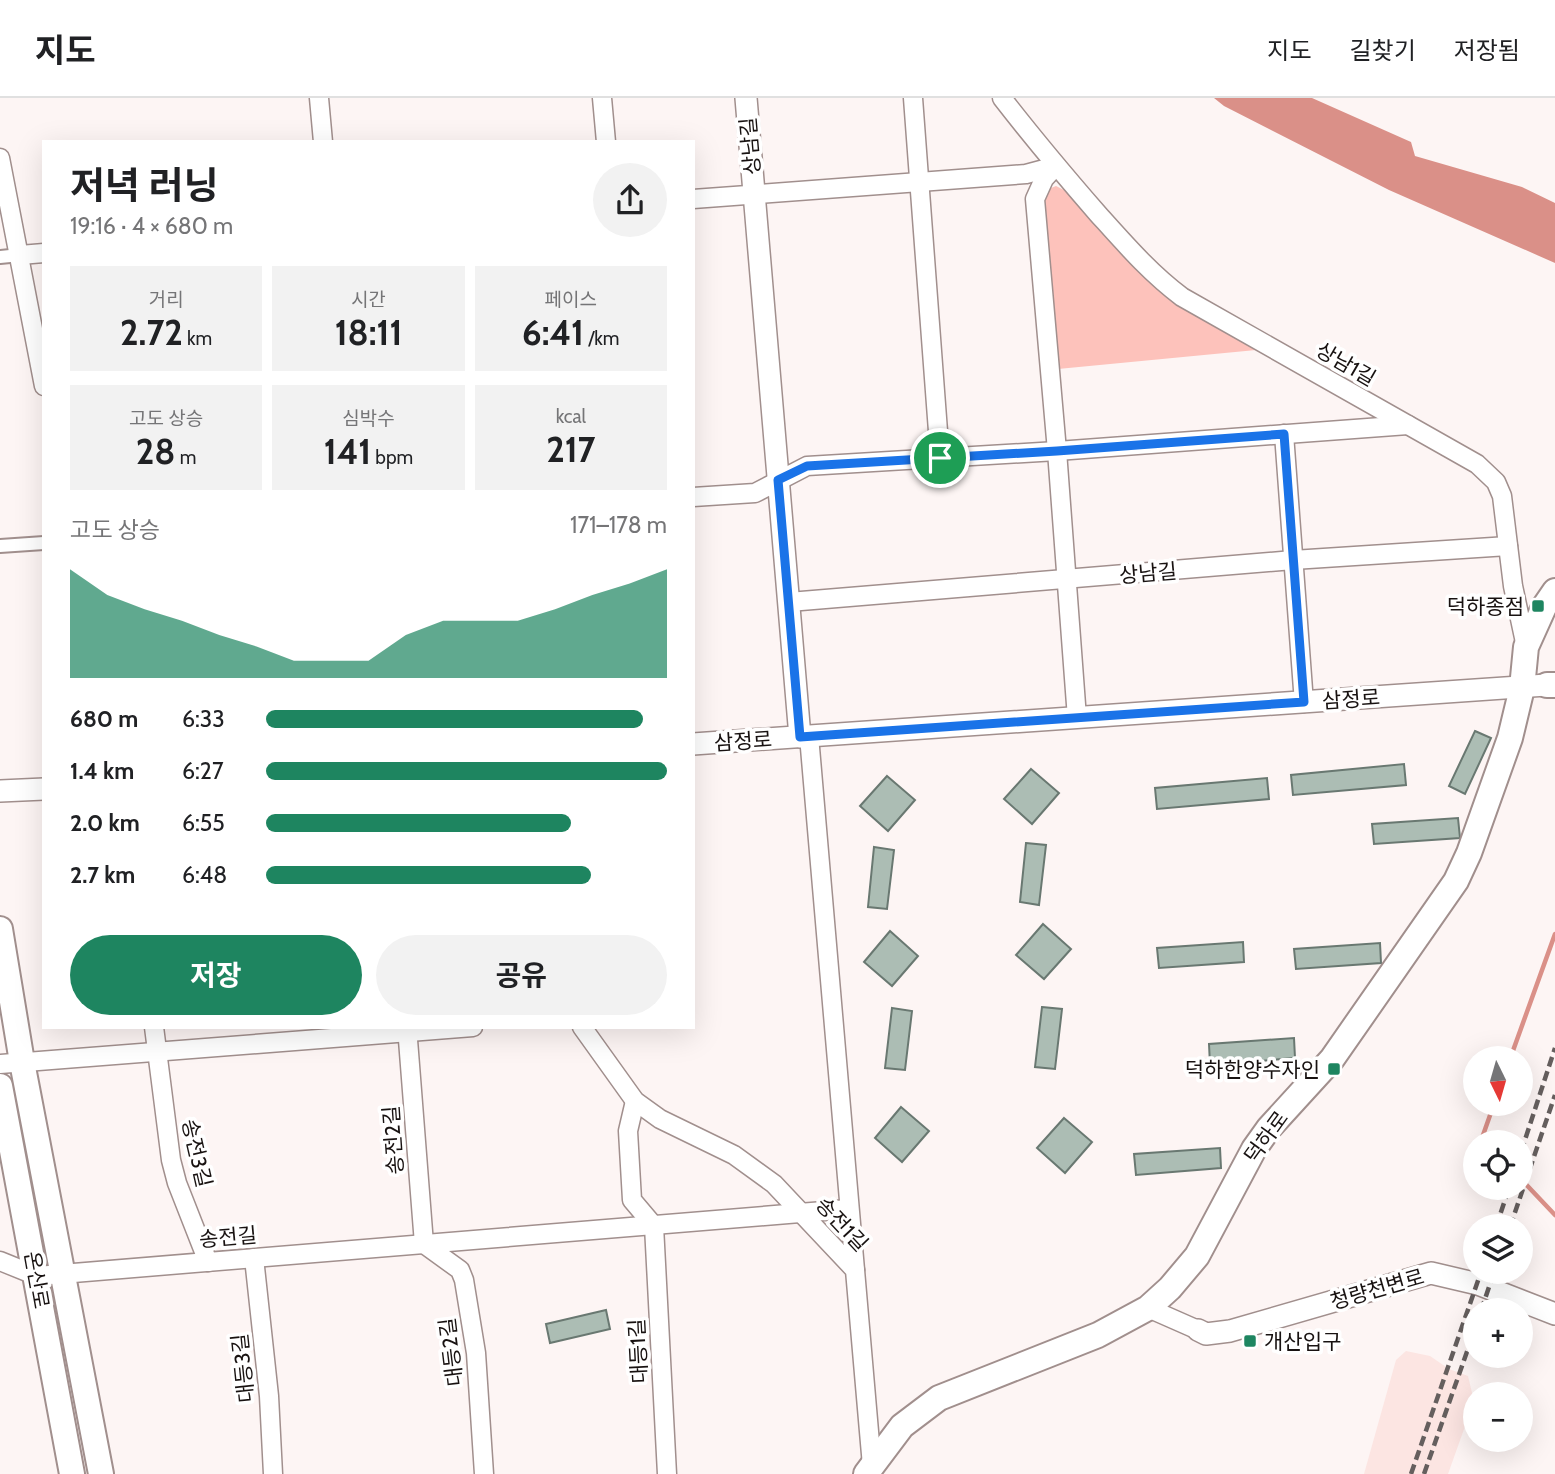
<!DOCTYPE html>
<html lang="ko">
<meta charset="utf-8">
<style>
:root{--surface:#fff;--page:#f2f2f2;--text:#202124;--muted:#757577;--line:#e0e0e0;--accent:#1e8560}
body{margin:0;font-family:Cabin,"Noto Sans KR",sans-serif;background:var(--page);color:var(--text);height:100vh;display:flex;flex-direction:column;font-size:26px;white-space:nowrap}
*{box-sizing:border-box;margin:0}
p{font-size:23px;color:var(--muted)}
.icon{flex:none;width:38px;height:38px;fill:none;stroke:currentColor;stroke-width:2;stroke-linecap:round;stroke-linejoin:round}
.map{position:relative;flex:1;overflow:hidden}
.side{position:absolute;left:42px;top:42px;width:653px;height:889px;display:flex;flex-direction:column;background:var(--surface);border-radius:0px;box-shadow:0 7px 28px #0002}
.side>*{flex:none}
.needle{width:46px;rotate:175deg}
.controls{position:absolute;left:1463px;top:948px;display:grid;gap:14px}
.controls a{display:grid;place-items:center;width:70px;height:70px;border-radius:50%;background:var(--surface);box-shadow:0 7px 28px #0002;font-size:35px}
.pin{position:absolute;display:grid;place-items:center;width:60px;height:60px;color:#fff;margin:-30px;border:4px solid #fff;border-radius:50%;box-shadow:0 2px 7px #0007}
.round{display:grid;place-items:center;flex:none;width:74px;height:74px;border-radius:37px;background:var(--page)}
.summary{display:flex;align-items:center;justify-content:space-between;height:119px;padding:0 28px}
h1{font-size:38px;font-weight:700;line-height:52px}
.stats{display:grid;grid-template-columns:repeat(3,1fr);gap:10px;height:119px;padding:7px 28px}
.stats div{display:grid;align-content:center;border-radius:0px;background:var(--page);text-align:center}
.stats b{font-size:35px;font-weight:700}
.stats small{font-size:19px;font-weight:400}
.stats p{font-size:19px}
.chart{height:196px;padding:14px 28px}
.chart p{display:flex;justify-content:space-between}
.chart svg{width:100%;height:126px;margin-top:7px;fill:var(--accent);opacity:.7}
.button{display:flex;gap:14px;margin-top:auto;padding:14px 28px}
.button a{flex:1;height:80px;border-radius:42px;background:var(--accent);color:#fff;font-size:28px;font-weight:700;line-height:80px;text-align:center}
.button a+a{background:var(--page);color:var(--text)}
ul{padding:0 28px;list-style:none;font-size:23px}
li{display:grid;grid-template-columns:112px 84px 1fr;align-items:center;height:52px}
li i{height:18px;border-radius:9px;background:var(--accent)}
header{display:flex;align-items:center;gap:42px;box-sizing:border-box;height:98px;padding:0 35px;background:var(--surface);border-bottom:2px solid var(--line)}
header strong{font-size:33px}
nav{display:flex;gap:38px;margin-inline-start:auto;font-size:24px}
.map>svg:first-child{display:block}
.built{fill:#fce5e2}
.green{fill:#fdc2bb}
.water{fill:#da9088}
.lines{fill:none;stroke-linecap:round;stroke-linejoin:round}
.stream{stroke:#da9088;stroke-width:4.5}
.building{fill:#acbdb4;stroke:#697871;stroke-width:2}
.pedestrian-casing{stroke:#a18f8d;stroke-width:16}
.minor-casing{stroke:#a18f8d;stroke-width:21}
.tertiary-casing{stroke:#a18f8d;stroke-width:24}
.secondary-casing{stroke:#a18f8d;stroke-width:28}
.pedestrian{stroke:#fff;stroke-width:12}
.minor{stroke:#fff;stroke-width:18}
.tertiary{stroke:#fff;stroke-width:21}
.secondary{stroke:#fff;stroke-width:24}
.rail{stroke:#655f5e;stroke-width:4.5;stroke-dasharray:10 5;stroke-linecap:butt}
.route-casing{stroke:#fff;stroke-width:14}
.route{stroke:#1a73e8;stroke-width:9}
.poi-dot{fill:#1e8560;stroke:#fff;stroke-width:2.5}
.labels{text-anchor:middle;dominant-baseline:central;stroke-width:7;stroke-linejoin:round;paint-order:stroke}
.street-label{font-size:21px;fill:#181211;stroke:#fff}
.poi-label{font-size:21px;fill:#181211;stroke:#fff;text-anchor:end}
</style>
<header>
<strong>지도</strong>
<nav><a>지도</a><a>길찾기</a><a>저장됨</a></nav>
</header>
<div class="map">
<svg width="1555" height="1376" viewBox="0 0 1555 1376">
<rect width="100%" height="100%" fill="#fdf5f4"/>
<polygon class="built" points="1406,1253 1430,1258 1449,1271 1468,1278 1474,1303 1448,1376 1364,1376 1396,1262"/>
<polygon class="green" points="1056,88 1064,92 1149,183 1171,203 1256,252 1058,271 1042,98 1046,92"/>
<polygon class="water" points="1214,0 1312,0 1411,44 1415,58 1522,89 1555,105 1555,165 1389,92 1224,8"/>
<g class="lines">
<g class="stream">
<polyline points="1510,961 1555,836"/>
<polyline points="1486,1045 1482,1040 1494,1006"/>
<polyline points="1521,1081 1555,1117"/>
</g>
</g>
<g class="building">
<polygon points="1475,633 1491,640 1465,696 1449,688"/>
<polygon points="1404,666 1406,687 1293,697 1291,677"/>
<polygon points="1031,671 1059,695 1032,726 1004,701"/>
<polygon points="887,678 915,702 888,733 860,708"/>
<polygon points="1267,680 1269,701 1157,711 1155,690"/>
<polygon points="1458,720 1460,740 1374,746 1372,726"/>
<polygon points="1026,745 1046,747 1039,807 1020,804"/>
<polygon points="874,749 894,752 887,811 868,809"/>
<polygon points="1043,826 1071,851 1044,881 1016,857"/>
<polygon points="890,833 918,858 892,888 864,864"/>
<polygon points="1243,844 1244,864 1159,870 1157,850"/>
<polygon points="1380,845 1381,865 1296,871 1294,851"/>
<polygon points="1042,909 1062,911 1055,971 1035,969"/>
<polygon points="892,910 912,913 905,972 885,970"/>
<polygon points="1294,940 1295,960 1210,967 1209,946"/>
<polygon points="901,1009 929,1033 902,1064 875,1040"/>
<polygon points="1064,1020 1092,1044 1065,1075 1037,1050"/>
<polygon points="1220,1050 1221,1070 1136,1077 1134,1056"/>
<polygon points="606,1212 610,1231 550,1245 546,1226"/>
</g>
<g class="lines">
<g class="pedestrian-casing">
<g id="pedestrian">
<polyline points="0,159 20,157"/>
<polyline points="0,448 44,445"/>
</g>
</g>
<g class="minor-casing">
<g id="minor">
<polyline points="319,0 323,44"/>
<polyline points="602,0 606,44"/>
<polyline points="913,0 940,360"/>
<path d="M1002 0C1033 40 1065 78 1098 116 1125 146 1150 175 1182 199L1477 366 1496 384 1502 398 1513 488 1526 549"/>
<polyline points="0,60 44,288"/>
<polyline points="1056,68 1044,81 1035,101 1057,353 1077,620"/>
<polyline points="693,101 1026,76 1056,68"/>
<polyline points="20,157 44,155"/>
<polyline points="1284,336 1304,605"/>
<polyline points="693,399 755,395 807,368 1057,353 1408,327"/>
<polyline points="789,504 1293,462 1508,448"/>
<polyline points="809,638 855,1172"/>
<polyline points="154,929 171,1062 177,1085 208,1164"/>
<polyline points="407,929 424,1146"/>
<polyline points="582,929 635,1003 660,1021 734,1057 774,1086 855,1172 872,1368"/>
<polyline points="0,966 473,929"/>
<polyline points="635,1003 628,1033 632,1102 654,1128 667,1376"/>
<polyline points="424,1146 460,1172 464,1182 476,1255 484,1376"/>
<polyline points="254,1160 269,1298 273,1376"/>
<polyline points="0,1163 37,1178 848,1111"/>
<polyline points="1148,1210 1198,1232"/>
</g>
</g>
<g class="tertiary-casing">
<g id="tertiary">
<polyline points="746,0 800,639"/>
<polyline points="693,646 1547,587"/>
<polyline points="0,693 44,691"/>
<polyline points="1198,1232 1206,1236 1230,1233 1431,1175 1478,1186 1555,1216"/>
</g>
</g>
<g class="secondary-casing">
<g id="secondary">
<polyline points="1547,587 1555,587"/>
<polyline points="0,831 22,964 101,1376"/>
<polyline points="0,988 72,1376"/>
<polyline points="866,1376 902,1328 939,1300 1098,1237 1148,1210 1170,1190 1197,1158 1254,1051 1269,1030 1332,961 1456,783 1469,755 1510,640 1522,590 1526,549 1544,509 1555,493"/>
</g>
</g>
<use href="#pedestrian" class="pedestrian"/>
<use href="#minor" class="minor"/>
<use href="#tertiary" class="tertiary"/>
<use href="#secondary" class="secondary"/>
<g class="rail">
<polyline points="1521,1054 1555,950"/>
<polyline points="1496,1129 1509,1090"/>
<polyline points="1510,1129 1555,997"/>
<polyline points="1481,1213 1494,1174"/>
<polyline points="1411,1376 1481,1174"/>
<polyline points="1424,1376 1475,1231"/>
</g>
</g>
<g class="lines">
<g class="route-casing">
<polygon id="route" points="1284,336 1304,604 800,639 778,382 807,368 1057,353"/>
</g>
<use href="#route" class="route"/>
</g>
<g class="poi-dot">
<rect x="1531" y="501" width="14" height="14" rx="3.5"/>
<rect x="1327" y="964" width="14" height="14" rx="3.5"/>
<rect x="1243" y="1236" width="14" height="14" rx="3.5"/>
</g>
<g class="labels">
<g class="street-label">
<text transform="translate(750 48) rotate(-95)">상남길</text>
<text transform="translate(1346 266) rotate(30)">상남1길</text>
<text transform="translate(1148 475) rotate(-5)">상남길</text>
<text transform="translate(1351 601) rotate(-4)">삼정로</text>
<text transform="translate(743 643) rotate(-4)">삼정로</text>
<text transform="translate(1266 1039) rotate(-54)">덕하로</text>
<text transform="translate(393 1042) rotate(-94)">송전2길</text>
<text transform="translate(197 1055) rotate(77)">송전3길</text>
<text transform="translate(842 1126) rotate(47)">송전1길</text>
<text transform="translate(228 1139) rotate(-5)">송전길</text>
<text transform="translate(37 1182) rotate(80)">온산로</text>
<text transform="translate(1377 1191) rotate(-16)">청량천변로</text>
<text transform="translate(638 1253) rotate(-93)">대등1길</text>
<text transform="translate(451 1254) rotate(-97)">대등2길</text>
<text transform="translate(243 1270) rotate(-96)">대등3길</text>
</g>
<g class="poi-label">
<text x="1524" y="508">덕하종점</text>
<text x="1320" y="971">덕하한양수자인</text>
<text x="1264" y="1243" text-anchor="start">개산입구</text>
</g>
</g>
</svg>
<div class="controls">
<a><svg class="needle" viewBox="-14 -14 28 28"><path d="M0-13l5 13h-10z" fill="#e53935"/><path d="M0 13l5-13h-10z" fill="#757577"/></svg></a>
<a><svg class="icon" aria-label="locate" viewBox="0 0 24 24"><circle cx="12" cy="12" r="6"/><path d="M12 2v4M12 18v4M2 12h4M18 12h4"/></svg></a>
<a><svg class="icon" aria-label="layers" viewBox="0 0 24 24"><path d="M12 4l9 5-9 5-9-5zM3 14l9 5 9-5"/></svg></a>
<a>+</a>
<a>−</a>
</div>
<div class="pin" style="left:940px;top:360px;background:#1e9e55"><svg class="icon" aria-label="arrive" viewBox="0 0 24 24"><path d="M6 21V4h12l-3 4 3 4H6"/></svg></div>
<section class="side">
<div class="summary"><div><h1>저녁 러닝</h1><p>19:16 · 4 × 680 m</p></div><a class="round"><svg class="icon" aria-label="share" viewBox="0 0 24 24"><path d="M12 15V3M7 8l5-5 5 5M5 13v7h14v-7"/></svg></a></div>
<div class="stats">
<div><p>거리</p><b>2.72<small> km</small></b></div>
<div><p>시간</p><b>18:11</b></div>
<div><p>페이스</p><b>6:41<small> /km</small></b></div>
</div>
<div class="stats">
<div><p>고도 상승</p><b>28<small> m</small></b></div>
<div><p>심박수</p><b>141<small> bpm</small></b></div>
<div><p>kcal</p><b>217</b></div>
</div>
<div class="chart"><p><span>고도 상승</span>171–178 m</p>
<svg viewBox="0 0 160 44" preserveAspectRatio="none"><path d="M0 44V6L10 15L20 20L30 24L40 29L50 33L60 38L70 38L80 38L90 29L100 24L110 24L120 24L130 20L140 15L150 11L160 6V44z"/></svg>
</div>
<ul>
<li><b>680 m</b>6:33<i style="width:94%"></i></li>
<li><b>1.4 km</b>6:27<i style="width:100%"></i></li>
<li><b>2.0 km</b>6:55<i style="width:76%"></i></li>
<li><b>2.7 km</b>6:48<i style="width:81%"></i></li>
</ul>
<div class="button"><a>저장</a><a>공유</a></div>
</section>
</div>
